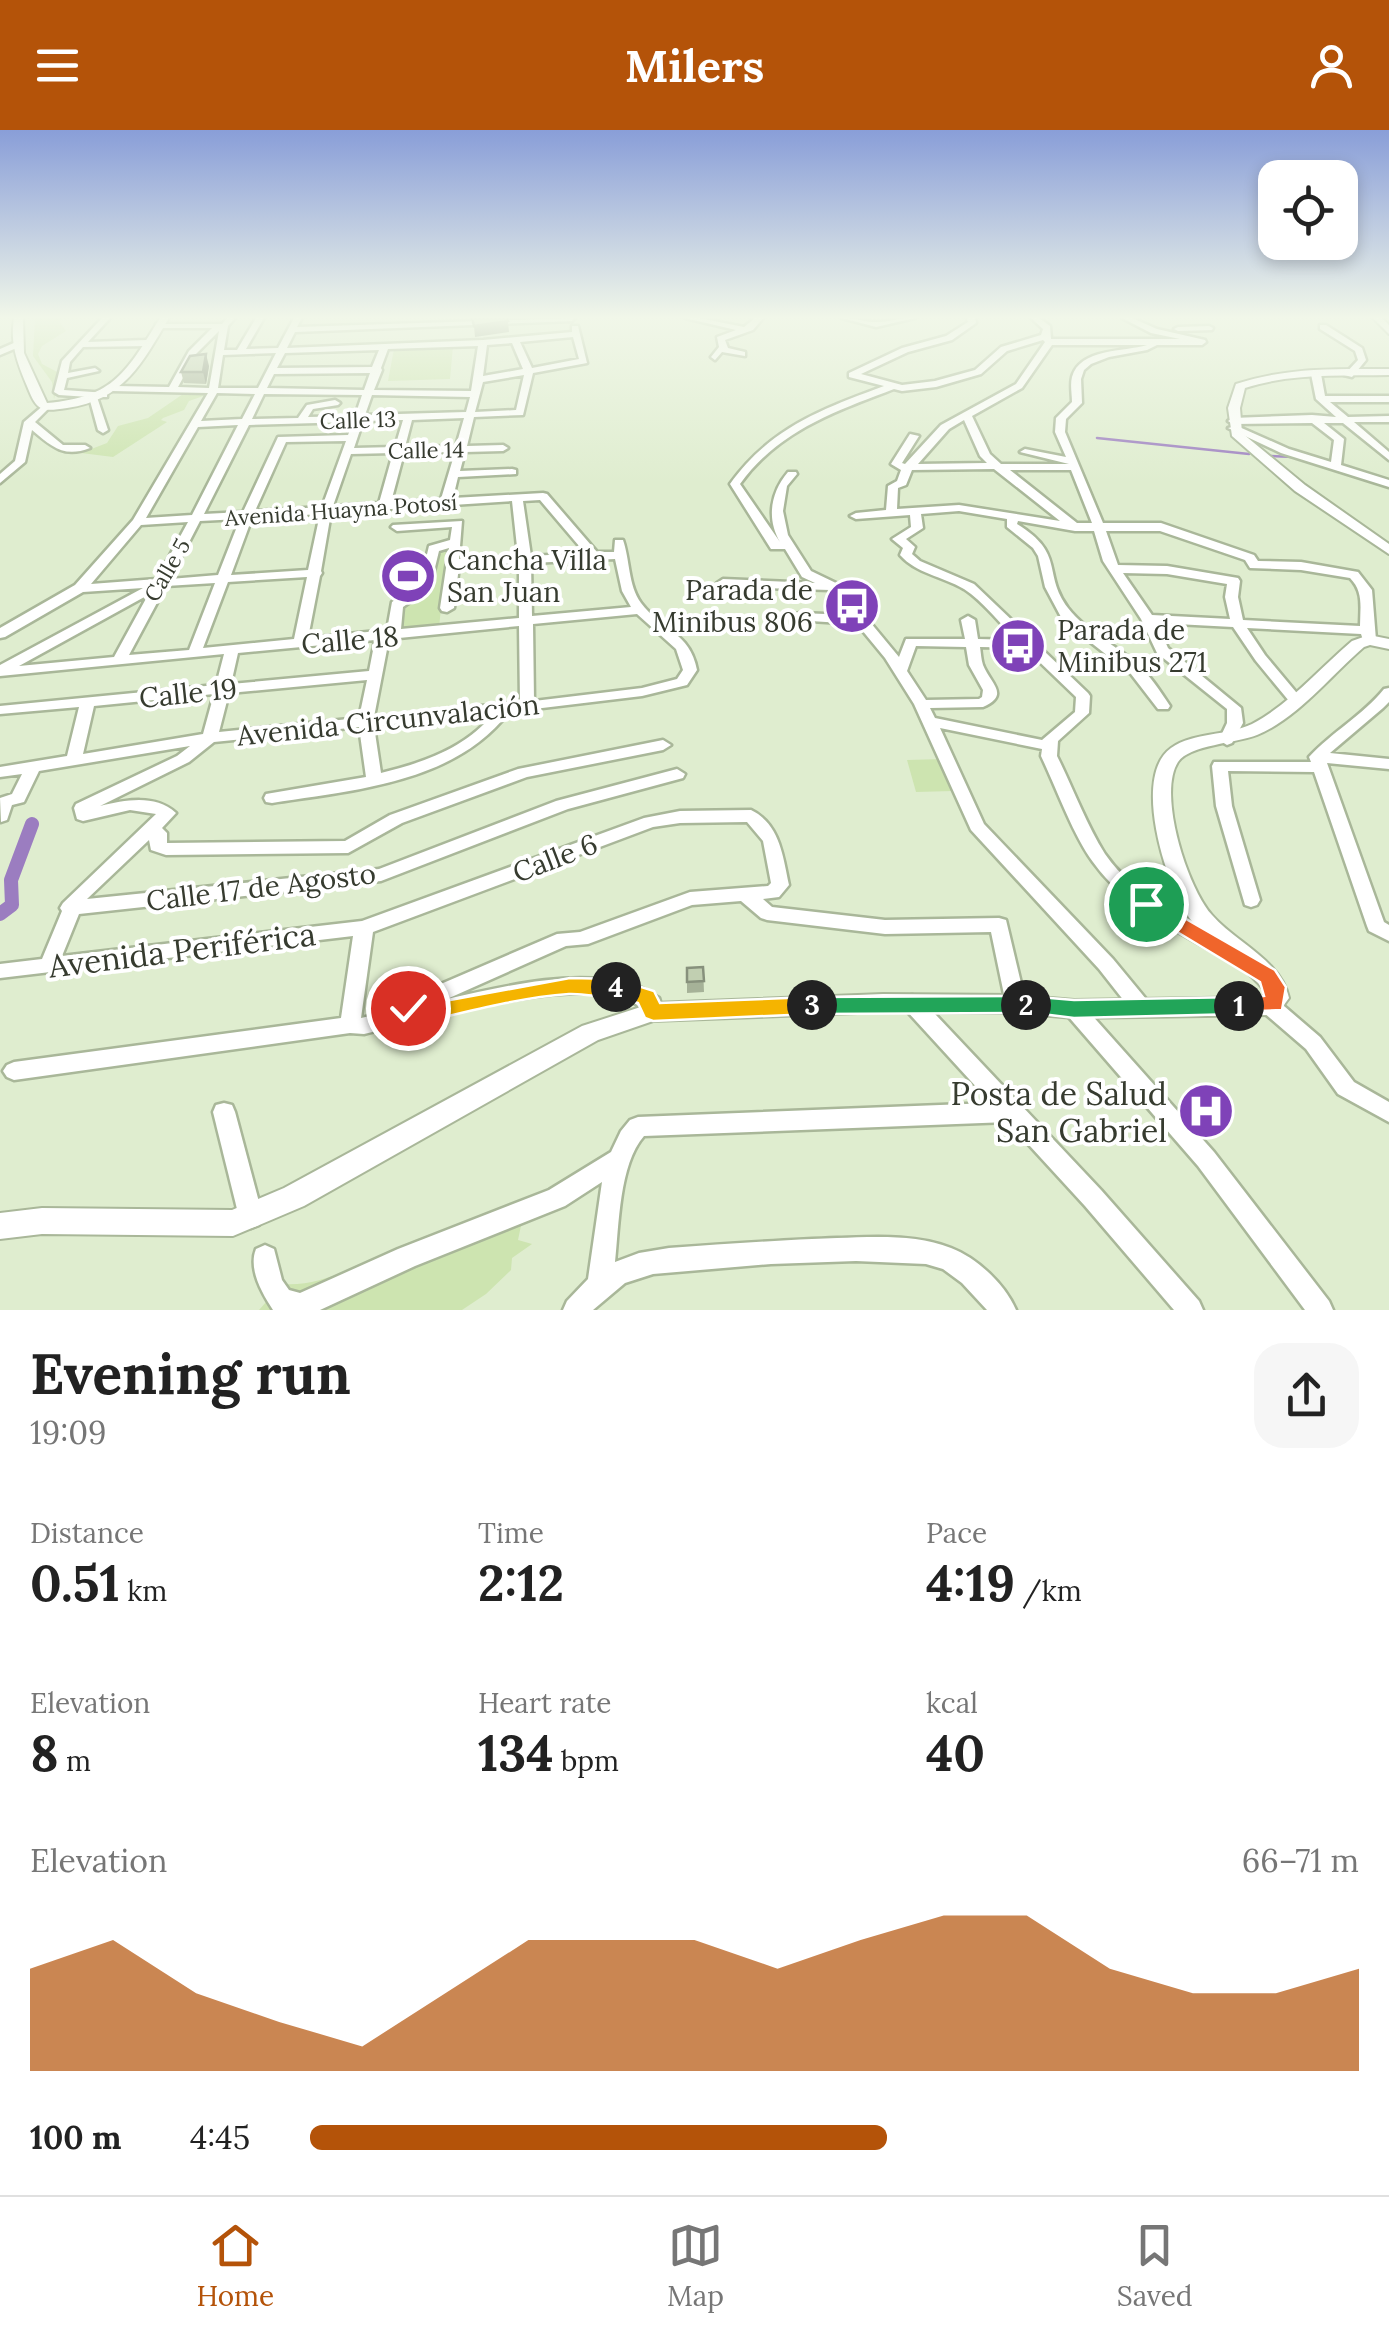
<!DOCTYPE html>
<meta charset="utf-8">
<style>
:root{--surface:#fff;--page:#f6f6f6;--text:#222;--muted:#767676;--line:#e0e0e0;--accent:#b45309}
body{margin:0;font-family:Lora,serif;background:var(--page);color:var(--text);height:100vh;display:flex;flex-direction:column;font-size:38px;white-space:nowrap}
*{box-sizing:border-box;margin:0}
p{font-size:32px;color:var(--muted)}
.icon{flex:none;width:55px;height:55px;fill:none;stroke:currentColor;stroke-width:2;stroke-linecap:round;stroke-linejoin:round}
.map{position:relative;height:1180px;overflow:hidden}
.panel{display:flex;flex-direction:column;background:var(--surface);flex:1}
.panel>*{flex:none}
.fabs{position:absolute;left:1258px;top:30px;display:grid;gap:20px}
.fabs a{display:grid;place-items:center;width:100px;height:100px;border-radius:20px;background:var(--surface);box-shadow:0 5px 15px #0003;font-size:50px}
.pin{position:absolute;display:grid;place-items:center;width:85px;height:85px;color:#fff;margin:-42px;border:5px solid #fff;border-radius:50%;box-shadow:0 2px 10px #0007}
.km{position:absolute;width:50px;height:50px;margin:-25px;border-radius:50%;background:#222;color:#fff;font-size:28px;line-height:50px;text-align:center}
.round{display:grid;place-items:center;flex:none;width:105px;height:105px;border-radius:30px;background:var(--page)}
.headline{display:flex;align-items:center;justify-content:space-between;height:170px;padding:0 30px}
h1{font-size:55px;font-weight:800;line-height:75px}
.figures{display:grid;grid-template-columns:repeat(3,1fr);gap:15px;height:170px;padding:10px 30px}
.figures div{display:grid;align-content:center}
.figures b{font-size:50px;font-weight:800}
.figures small{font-size:28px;font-weight:400}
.figures p{font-size:28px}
.chart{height:280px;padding:20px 30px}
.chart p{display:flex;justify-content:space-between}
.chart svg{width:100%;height:180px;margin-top:10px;fill:var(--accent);opacity:.7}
ul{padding:0 30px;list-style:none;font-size:32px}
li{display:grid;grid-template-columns:160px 120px 1fr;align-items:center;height:75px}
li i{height:25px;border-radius:12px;background:var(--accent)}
header{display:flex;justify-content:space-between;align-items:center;height:130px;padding:0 30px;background:var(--accent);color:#fff;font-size:45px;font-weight:800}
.tabs{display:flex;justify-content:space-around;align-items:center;height:140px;border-top:2px solid var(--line);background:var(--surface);font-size:28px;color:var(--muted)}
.tabs a{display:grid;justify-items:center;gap:5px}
.tabs .current{color:var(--accent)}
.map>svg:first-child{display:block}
.green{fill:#cde4b0}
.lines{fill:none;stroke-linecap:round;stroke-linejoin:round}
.stream{stroke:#9b7dc0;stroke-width:2.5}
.canal{stroke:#9b7dc0;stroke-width:14}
.minor-casing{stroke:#a9b799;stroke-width:5}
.major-casing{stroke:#a9b799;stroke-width:4}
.minor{fill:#fff;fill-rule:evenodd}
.major{fill:#fff;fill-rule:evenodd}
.wall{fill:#a6b298}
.shaded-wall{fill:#87917c}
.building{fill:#c1cfb1;stroke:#87917c;stroke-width:2.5}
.split-1{fill:#f0652b;stroke:#fff;stroke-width:2.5}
.split-2{fill:#22a559;stroke:#fff;stroke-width:2.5}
.split-3{fill:#22a559;stroke:#fff;stroke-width:2.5}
.split-4{fill:#f5b400;stroke:#fff;stroke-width:2.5}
.split-5{fill:#f5b400;stroke:#fff;stroke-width:2.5}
.labels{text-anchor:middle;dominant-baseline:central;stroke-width:8;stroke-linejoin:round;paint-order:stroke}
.far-street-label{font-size:22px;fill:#363b2f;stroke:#fff}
.poi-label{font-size:28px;fill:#363b2f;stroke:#fff;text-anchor:start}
.street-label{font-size:28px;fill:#363b2f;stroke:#fff}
.near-street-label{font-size:32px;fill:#363b2f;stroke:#fff}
.near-poi-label{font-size:32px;fill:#363b2f;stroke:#fff;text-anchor:end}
</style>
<header><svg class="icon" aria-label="menu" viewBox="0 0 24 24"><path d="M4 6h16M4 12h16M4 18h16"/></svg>Milers<svg class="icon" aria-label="person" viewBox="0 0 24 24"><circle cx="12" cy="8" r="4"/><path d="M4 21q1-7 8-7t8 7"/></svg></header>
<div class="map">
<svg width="1389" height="1180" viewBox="0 0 1389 1180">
<rect width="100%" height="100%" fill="#dfedcf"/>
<g class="green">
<polygon points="35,188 63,188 59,191 66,201 42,216 38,224 42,234 61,244 54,269 52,252 33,226"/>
<polygon points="453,216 450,249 388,251 394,219"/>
<polygon points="186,262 209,264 189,271 184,280 163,288 161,290 167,292 113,327 81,323 107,313 118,296 148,288"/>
<polygon points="447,417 439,498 399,501 399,474 426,457 438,419"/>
<polygon points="943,629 953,661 916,662 907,630"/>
<path d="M523 1086 518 1110 532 1114 512 1128 511 1140 486 1164 462 1180H259L282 1154C325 1158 369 1128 408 1113 446 1097 483 1088 523 1086Z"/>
</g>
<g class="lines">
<g class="stream">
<polyline points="1097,308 1249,324"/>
<polyline points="1269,326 1294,327"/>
</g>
<polyline class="canal" points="0,784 12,775 11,750 32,694"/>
<g class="minor-casing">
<g id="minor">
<polygon points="102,188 110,188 88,212 147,210 151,213 147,216 83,217 70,232 68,243 95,238 99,241 67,248 64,260 107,263 107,267 97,267 108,300 103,303 98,300 89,267 59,265 54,262 62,231"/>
<path d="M227 188H235L228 196 224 220H237L256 188H264L246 219 278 218 294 188H302L297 197 575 188 572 191 295 202 287 218 483 210 572 202V196H578L587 233 533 243 523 285 474 287 467 316 503 315 508 318 503 321 465 322 460 341 512 339 516 340V344L458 347 453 368 543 363 547 364 597 422H614L615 410H623C630 430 628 455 641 473 661 500 690 502 697 540L687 555 642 566 509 582C455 653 354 660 272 673L266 672 264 668 266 664 366 647 359 597 214 612 189 632 100 676C126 670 155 664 176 683L162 698 167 703V713L345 711 390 685 518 639 663 610 671 615 663 620 527 647 402 693 348 723 166 725 151 720 149 710 87 769 379 739 556 671 677 639 685 644 683 648 568 679 381 751 79 784 62 826 362 791 644 688 680 681 751 680C780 694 783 727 789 755L779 767 763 769 772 777 885 790 999 788 1006 790 1026 874 1023 880 1016 882 1009 880 1006 874 991 802 885 804 767 790 761 788 741 771 692 775 588 814 566 816 447 869C505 856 572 839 631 854 641 856 650 863 659 868L663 882 660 888 653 890 646 888C642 878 635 871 624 868 563 849 427 889 364 904L350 903 14 950 7 947 3 941 7 935 14 932 341 888 353 806 0 848V834L42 829 62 781 60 778 63 773 156 684 130 680 83 691 77 689 74 678 76 674 177 626 190 616 39 641 24 672 12 675 7 690 1 692 0 668 12 664 22 644 0 647V637L67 626 79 577 0 584V576L216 555 224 524 0 546V535L143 458 83 462 5 507 0 508V498L75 455 133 390 208 263 112 261 110 259 115 256 169 257 189 221 212 198H156V194H222ZM219 201 209 258 178 257 196 224ZM573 207 579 229 532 238 520 212ZM512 213 523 239 483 246 487 215ZM478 216 471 261 374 260 382 240 381 238 388 219ZM379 220 372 237 277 238 285 223ZM276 223 258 258H218L223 225ZM370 243 364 260 267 258 274 244ZM524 245 516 280 475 282 483 252ZM217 263 255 264 242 289 201 291ZM264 264 362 265 355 286 308 287 313 279 338 275 340 273 335 270 307 275 298 288 252 289ZM372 265 470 267 466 282 365 285ZM464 288 456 316 405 317 412 290ZM403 290 395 317 354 318 363 291ZM353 292 348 305 278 307 243 382 204 384 249 295ZM238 295 192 385 146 388 198 297ZM346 311 322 377 255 381 286 312ZM455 322 441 369 391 372 404 323ZM393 323 379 373 333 376 351 324ZM540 370 585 423 531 426 523 371ZM512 371 518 426 459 429 462 391 393 395 391 397 397 401 452 397 450 410 429 416 420 453 392 472 387 500 308 508 320 446 322 443 321 441 331 383ZM320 384 308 440 231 445 252 388ZM240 389 218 445 170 449 200 391ZM188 392 157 449 91 454 141 395ZM449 418 440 478 442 481 447 482 454 478 459 436 519 433V488L401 499 403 477 430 458 439 421ZM615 429 622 461 631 477 532 486 531 433ZM307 447 294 509 203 518 228 452ZM215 453 189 520 129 525 166 456ZM148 465 114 527 19 536ZM637 484 676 519 683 540 677 549 642 558 534 571 533 494ZM519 496 520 572 374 587 389 509ZM375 510 369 541 231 554 238 523ZM367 550 359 588 219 602 229 563ZM214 564 203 604 83 624 94 576ZM493 584C466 618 422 633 381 643L374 596ZM747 692 763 711 771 753 768 756 690 762 580 802 557 804 406 869 397 880 361 888 373 802 653 697 680 693Z"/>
<polygon points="685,188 699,188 744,197 755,188 763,188 753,200 725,210 728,218 745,222 745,226 722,222 715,230 711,227 719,217 717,207 736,200"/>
<path d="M842 188C854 187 866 193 878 192 891 192 902 187 915 188L876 197Z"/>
<path d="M967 188H975L976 193 952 210 908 222 861 244 902 255 935 251 975 240 1001 217 1041 205 1043 199 1031 188H1039L1050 196 1051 209H1180L1151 203 1122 188H1132L1157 199 1205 210 1206 212 1202 215H1157L1147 220 1109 227 1091 234 1084 240 1081 249 1082 273 1066 289 1065 302 1103 393H1161L1254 425 1258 431 1301 432 1358 442 1372 460 1376 510 1374 513H1364L1361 504 1247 498 1265 525 1301 568 1294 572 1289 571 1256 531 1233 497 1157 493 1168 518 1241 578 1243 593 1232 613 1227 615 1219 610 1227 593V579L1157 523 1141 489 1103 431 1094 401H1075L1018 391 1017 394C1066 424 1042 443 1068 478 1086 501 1114 514 1136 533 1150 545 1160 561 1170 576L1168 579H1158L1131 544 1080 504 1061 487 1045 457 1038 426 1033 418 1007 397V389L959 381 921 384 923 398 906 409 915 417 912 424 920 431 974 454 1088 563 1090 566 1089 583 1058 611 1057 626C1073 658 1086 694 1105 724 1136 769 1192 792 1238 818L1241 823 1238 828 1231 830 1224 828C1178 801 1125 777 1093 732 1073 705 1056 657 1041 626L1042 619 940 598 984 694 1113 829 1146 869 1149 875 1146 881 1139 883 1132 881 1099 839 971 700 914 574 885 528 857 494 795 490 793 487 795 484 800 483 850 485 830 460 723 457 717 453 723 449 815 453 802 447 785 419H771L730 354C770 298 822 279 884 256L849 247V243L902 218 946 206 968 192ZM1043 210 1045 212 1016 254 941 295 905 334 902 333 919 306 910 304 891 334 901 340 897 351 888 356 886 380 856 383 850 386 856 389 910 385 911 397 892 409 903 418 900 425C917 444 942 446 964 459 983 471 1000 494 1017 510L978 509 975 490 968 486 961 490 965 509H906L899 527 870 492 869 487 865 486 838 454 811 441 788 405 783 381 787 356 797 344 796 342H788C771 362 766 388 780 412L740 354C778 301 836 281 894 259L902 261 936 257 981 244 1007 221ZM1052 215H1147C1124 222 1080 218 1072 247 1070 255 1072 264 1072 272L1056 288 1055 302 1066 327 1025 319 1020 322 1069 334H1001L990 324 972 286 1022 258ZM964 290 980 326 987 333 918 334 949 299ZM994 339 1060 391 959 375 897 379 898 358 906 355 912 340ZM1010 340H1071L1092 393H1077ZM1106 401H1160L1245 430 1250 438 1301 440 1350 448C1364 462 1360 478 1360 496L1243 490 1238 467 1240 451 1238 448 1167 436 1118 435ZM1123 443 1167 444 1227 454 1225 467 1230 489 1152 485ZM916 516 966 517 969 535 983 560 982 567 979 569 926 570 907 541ZM980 517 1025 518 1076 567 1075 582 1042 610 935 588 930 578 983 577C1011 565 990 553 983 535 981 529 981 523 980 517Z"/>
<polygon points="1320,195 1326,195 1362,218 1366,230 1352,247 1344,245 1358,230 1355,221 1320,199"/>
<polygon points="1209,196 1213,198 1212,200 1178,201 1174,199 1178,197"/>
<polygon points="16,212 19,213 19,217 0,225 0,219"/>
<polygon points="1316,241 1321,244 1325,266 1389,266 1389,272 1330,272 1348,287 1389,286 1389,292 1354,292 1389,322 1389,330 1343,293 1324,293 1344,309 1341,335 1389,350 1389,357 1281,323 1228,298 1237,296 1289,319 1331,332 1334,310 1312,293 1233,294 1228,291 1233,288 1312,285 1336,287 1316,269 1311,244"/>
<path d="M45 274 50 277 35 292 63 315H85L90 318C64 328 52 317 32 300L25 332 0 353V344L15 331 24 292Z"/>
<path d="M1389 558V572L1383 578 1330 623 1389 629V639L1327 633 1384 792 1389 795V811L1369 801 1367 796 1314 642 1228 641 1232 676 1260 770 1257 775 1251 777 1245 775 1216 676 1212 636 1214 632H1311L1309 627C1332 602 1362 586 1384 559Z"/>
<path d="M912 865 919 867 1101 1060 1199 1171 1203 1180H1174L1085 1076 1008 992 644 1006C619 1034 619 1096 615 1132L639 1123 669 1118C725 1114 781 1110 837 1108 874 1107 916 1104 951 1118 977 1128 1005 1154 1016 1180H987L962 1153 943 1139 926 1134 856 1131 771 1134 653 1144 625 1153 593 1180H563L567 1171 588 1149 602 1052 565 1076 415 1136 320 1180H273C262 1163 248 1139 256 1119L265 1115 274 1119 282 1150 289 1160 300 1163 398 1119 549 1060 611 1022 621 1001 630 990 638 987 991 973 905 879 902 873 905 867Z"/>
<polygon points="1270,868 1277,870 1320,907 1354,952 1389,972 1389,992 1338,964 1306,919 1263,882 1260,876 1263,870"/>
<polygon points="1074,871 1081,873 1214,1022 1329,1171 1333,1180 1305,1180 1198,1036 1067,885 1064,879 1067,873"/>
<polygon points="224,973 232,975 235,982 263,1087 259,1095 251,1098 243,1095 239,1087 213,982 216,975"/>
</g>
</g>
<g class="major-casing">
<g id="major">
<path d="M14 188H23L24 223 47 273C115 267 126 242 160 188H169C142 233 124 270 67 278 40 282 37 281 27 256 17 232 10 214 14 188Z"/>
<polygon points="1373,188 1382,188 1389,195 1389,204"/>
<path d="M1389 239V245C1340 246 1291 243 1245 258L1240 278 1242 303 1305 355 1389 414V424L1295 361 1232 306 1228 278 1236 254C1289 237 1334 239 1389 239Z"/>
<path d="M1369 505 1389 509V519L1370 515 1364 517C1330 546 1298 588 1257 605 1237 613 1189 615 1178 632 1157 664 1188 759 1212 785 1235 812 1281 830 1289 868L1278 883 1270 885 1074 888 1016 883 883 882 653 891 598 910 304 1076 233 1106 42 1104 0 1109V1083L42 1078 232 1080 284 1058 582 896 653 873 883 864 1016 865 1074 870 1264 867V860L1258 853C1235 829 1204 811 1186 783 1165 750 1132 646 1171 618 1194 602 1227 606 1252 594 1290 574 1320 538 1352 511Z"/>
</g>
</g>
<use href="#minor" class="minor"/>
<use href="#major" class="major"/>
</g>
<g class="wall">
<polygon points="209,236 206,254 184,253 181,242"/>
<polygon points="703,837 704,862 687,863 687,838"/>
</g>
<g class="shaded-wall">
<polygon points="508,191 509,202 475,207 474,196"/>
<polygon points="206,224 209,236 206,254 203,242"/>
</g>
<g class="building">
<polygon points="472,188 506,188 508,191 474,196"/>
<polygon points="206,224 203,242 181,242 190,226"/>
<polygon points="703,837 704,851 687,852 687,838"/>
</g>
<linearGradient id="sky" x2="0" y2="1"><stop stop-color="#899ed8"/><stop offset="0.53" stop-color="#f1f7e9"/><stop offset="1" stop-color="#f1f7e9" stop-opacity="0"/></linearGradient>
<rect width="1389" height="353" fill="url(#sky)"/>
<polygon class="split-1" points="1146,766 1275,840 1286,857 1282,880 1231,882 1228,876 1231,870 1264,866 1260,852 1139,779 1136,774"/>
<polygon class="split-2" points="1026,866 1074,870 1239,867 1250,876 1239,884 1074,888 1018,881 1015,875"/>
<polygon class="split-3" points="1026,866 1036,875 1026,883 812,884 801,875 812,867"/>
<polygon class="split-4" points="616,849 654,861 660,873 812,867 823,875 812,884 653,891 645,888 638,873 609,863 606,857 609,852"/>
<path class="split-5" d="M570 848 616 849 627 857C616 873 586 863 569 864 513 868 456 885 402 897L391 888 401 872 408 869 418 876Z"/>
<defs>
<g id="stadium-disc" transform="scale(2.875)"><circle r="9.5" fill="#7f42b8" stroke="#fff"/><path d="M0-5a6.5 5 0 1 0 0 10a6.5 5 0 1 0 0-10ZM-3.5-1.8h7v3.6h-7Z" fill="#fff"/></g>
<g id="bus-disc" transform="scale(2.875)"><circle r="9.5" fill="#7f42b8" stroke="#fff"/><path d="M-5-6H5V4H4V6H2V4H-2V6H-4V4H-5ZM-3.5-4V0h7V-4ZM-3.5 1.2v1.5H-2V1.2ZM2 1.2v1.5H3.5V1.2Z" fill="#fff"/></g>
<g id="hospital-disc" transform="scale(2.875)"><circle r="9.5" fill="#7f42b8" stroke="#fff"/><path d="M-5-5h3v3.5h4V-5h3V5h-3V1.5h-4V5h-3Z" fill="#fff"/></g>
</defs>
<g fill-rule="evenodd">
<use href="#stadium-disc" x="408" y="446"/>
<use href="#bus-disc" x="852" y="476"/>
<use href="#bus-disc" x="1018" y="516"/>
<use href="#hospital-disc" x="1206" y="981"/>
</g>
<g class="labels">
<g class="far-street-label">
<text transform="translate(358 290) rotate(-2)">Calle 13</text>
<text transform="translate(426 320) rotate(-1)">Calle 14</text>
<text transform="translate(341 380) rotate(-4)">Avenida Huayna Potosí</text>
<text transform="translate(167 440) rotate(-60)">Calle 5</text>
</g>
<g class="poi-label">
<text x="447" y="430">Cancha Villa<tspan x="447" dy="32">San Juan</tspan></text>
<text x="813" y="460" text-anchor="end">Parada de<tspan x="813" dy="32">Minibus 806</tspan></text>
<text x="1057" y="500">Parada de<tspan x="1057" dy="32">Minibus 271</tspan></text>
</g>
<g class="street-label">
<text transform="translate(350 510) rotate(-5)">Calle 18</text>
<text transform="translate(188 563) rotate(-6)">Calle 19</text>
<text transform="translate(388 590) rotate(-6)">Avenida Circunvalación</text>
<text transform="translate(555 728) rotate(-21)">Calle 6</text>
<text transform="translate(261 757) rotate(-7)">Calle 17 de Agosto</text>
</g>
<g class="near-street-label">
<text transform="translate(182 820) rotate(-7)">Avenida Periférica</text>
</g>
<g class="near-poi-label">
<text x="1167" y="963">Posta de Salud<tspan x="1167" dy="37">San Gabriel</tspan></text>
</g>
</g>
</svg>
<div class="fabs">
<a><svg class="icon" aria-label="locate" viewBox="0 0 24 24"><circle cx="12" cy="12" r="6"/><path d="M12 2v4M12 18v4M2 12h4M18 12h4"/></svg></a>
</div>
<div class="pin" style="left:1146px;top:774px;background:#1e9e55"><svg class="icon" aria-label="arrive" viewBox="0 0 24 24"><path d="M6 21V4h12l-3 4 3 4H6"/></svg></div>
<div class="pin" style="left:408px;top:878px;background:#d93025"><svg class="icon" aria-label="check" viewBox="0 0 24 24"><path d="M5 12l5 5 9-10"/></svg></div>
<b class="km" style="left:1239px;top:876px">1</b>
<b class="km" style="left:1026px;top:875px">2</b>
<b class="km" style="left:812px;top:875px">3</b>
<b class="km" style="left:616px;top:857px">4</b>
</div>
<section class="panel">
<div class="headline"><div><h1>Evening run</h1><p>19:09</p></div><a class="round"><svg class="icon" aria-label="share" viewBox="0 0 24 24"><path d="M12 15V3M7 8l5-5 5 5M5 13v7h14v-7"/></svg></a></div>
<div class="figures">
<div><p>Distance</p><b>0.51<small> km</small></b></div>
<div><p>Time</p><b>2:12</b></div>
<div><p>Pace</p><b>4:19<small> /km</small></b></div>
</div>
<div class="figures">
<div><p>Elevation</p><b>8<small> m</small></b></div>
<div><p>Heart rate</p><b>134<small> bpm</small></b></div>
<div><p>kcal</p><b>40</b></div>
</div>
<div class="chart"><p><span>Elevation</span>66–71 m</p>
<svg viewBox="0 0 160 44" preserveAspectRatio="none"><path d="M0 44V19L10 12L20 25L30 32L40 38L50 25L60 12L70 12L80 12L90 19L100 12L110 6L120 6L130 19L140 25L150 25L160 19V44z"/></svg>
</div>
<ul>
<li><b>100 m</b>4:45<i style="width:55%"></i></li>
</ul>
</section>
<nav class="tabs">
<a class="current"><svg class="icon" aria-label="home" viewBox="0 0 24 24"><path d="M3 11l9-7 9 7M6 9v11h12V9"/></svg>Home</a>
<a><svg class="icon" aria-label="map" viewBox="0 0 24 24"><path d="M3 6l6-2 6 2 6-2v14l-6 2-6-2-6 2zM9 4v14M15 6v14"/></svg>Map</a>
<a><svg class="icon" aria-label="saved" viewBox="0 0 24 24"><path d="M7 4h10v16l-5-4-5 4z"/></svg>Saved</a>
</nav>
